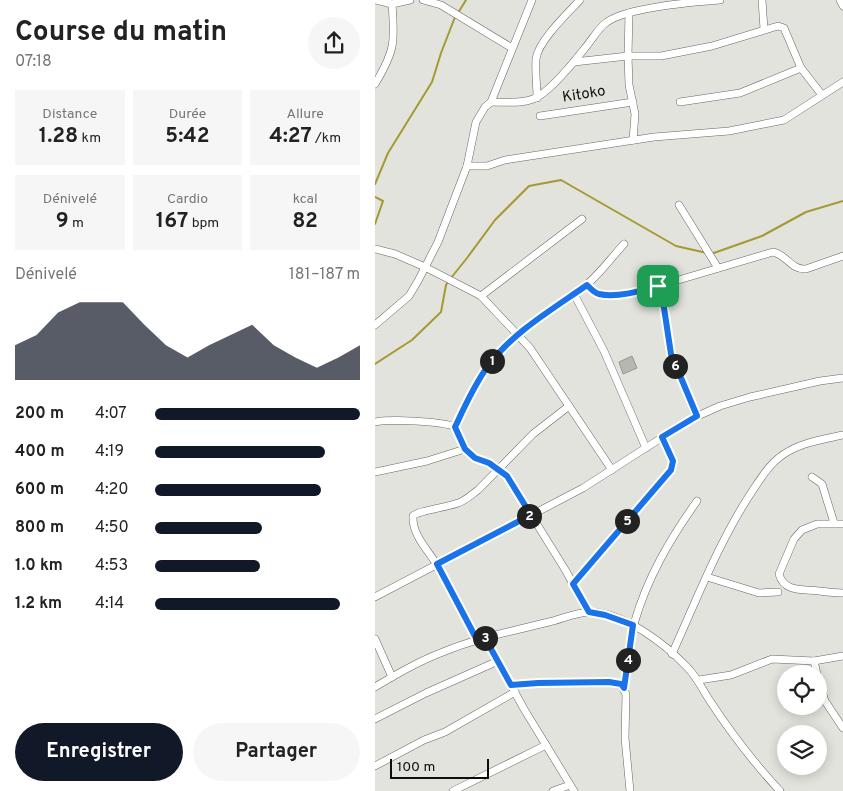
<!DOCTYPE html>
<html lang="fr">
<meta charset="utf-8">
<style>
:root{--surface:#fff;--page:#f6f6f6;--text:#222;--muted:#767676;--accent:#111827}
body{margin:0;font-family:Overpass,sans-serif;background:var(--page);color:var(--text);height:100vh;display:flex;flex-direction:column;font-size:19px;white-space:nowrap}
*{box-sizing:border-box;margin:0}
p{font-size:16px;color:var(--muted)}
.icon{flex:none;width:28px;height:28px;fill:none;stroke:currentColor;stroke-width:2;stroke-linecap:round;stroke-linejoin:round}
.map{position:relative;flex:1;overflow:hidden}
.details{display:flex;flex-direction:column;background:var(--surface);width:375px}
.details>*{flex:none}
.buttons{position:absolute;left:402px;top:665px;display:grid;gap:10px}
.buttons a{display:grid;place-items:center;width:50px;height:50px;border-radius:50%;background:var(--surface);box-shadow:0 2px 12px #0003;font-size:25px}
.scale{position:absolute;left:15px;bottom:12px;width:99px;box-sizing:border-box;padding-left:5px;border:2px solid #0e0e0c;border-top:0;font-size:14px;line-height:18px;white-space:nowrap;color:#0e0e0c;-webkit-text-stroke:4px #e3e3dd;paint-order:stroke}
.pin{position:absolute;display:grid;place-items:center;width:42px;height:42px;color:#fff;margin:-21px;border-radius:10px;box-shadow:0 2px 8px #0006}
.km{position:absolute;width:25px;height:25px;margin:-12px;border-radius:50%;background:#222;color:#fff;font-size:14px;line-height:25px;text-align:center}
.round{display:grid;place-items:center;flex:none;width:52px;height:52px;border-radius:26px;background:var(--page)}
.summary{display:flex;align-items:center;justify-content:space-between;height:85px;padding:0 15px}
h1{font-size:28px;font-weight:700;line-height:38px}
.metrics{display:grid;grid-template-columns:repeat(3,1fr);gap:8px;height:85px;padding:5px 15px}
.metrics div{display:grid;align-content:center;border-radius:0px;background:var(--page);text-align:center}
.metrics b{font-size:21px;font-weight:700}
.metrics small{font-size:14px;font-weight:400}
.metrics p{font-size:14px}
.chart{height:140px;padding:10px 15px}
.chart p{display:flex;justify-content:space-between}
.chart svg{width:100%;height:90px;margin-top:5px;fill:var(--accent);opacity:.7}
.primary-button{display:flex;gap:10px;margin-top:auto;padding:10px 15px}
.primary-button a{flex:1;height:58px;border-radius:30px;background:var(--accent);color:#fff;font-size:20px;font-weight:700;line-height:58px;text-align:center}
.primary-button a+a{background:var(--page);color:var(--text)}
ul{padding:0 15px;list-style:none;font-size:16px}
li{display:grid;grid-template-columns:80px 60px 1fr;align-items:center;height:38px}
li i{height:12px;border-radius:6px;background:var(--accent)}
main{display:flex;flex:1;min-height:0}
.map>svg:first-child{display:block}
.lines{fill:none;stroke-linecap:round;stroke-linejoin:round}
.stream{stroke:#a49a32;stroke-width:2}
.building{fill:#b7b7b1;stroke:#989792}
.street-casing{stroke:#676762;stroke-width:8}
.street{stroke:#fff;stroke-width:7}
.route-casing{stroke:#fff;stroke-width:10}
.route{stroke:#1a73e8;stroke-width:6}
.labels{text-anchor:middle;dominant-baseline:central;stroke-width:4.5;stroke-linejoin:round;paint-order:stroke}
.street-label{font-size:15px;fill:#0e0e0c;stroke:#e3e3dd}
</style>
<main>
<section class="details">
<div class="summary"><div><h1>Course du matin</h1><p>07:18</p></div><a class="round"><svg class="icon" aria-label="share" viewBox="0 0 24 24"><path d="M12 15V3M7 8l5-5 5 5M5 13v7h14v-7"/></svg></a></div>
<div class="metrics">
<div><p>Distance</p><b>1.28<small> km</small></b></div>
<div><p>Durée</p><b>5:42</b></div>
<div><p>Allure</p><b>4:27<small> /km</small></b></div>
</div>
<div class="metrics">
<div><p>Dénivelé</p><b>9<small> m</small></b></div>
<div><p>Cardio</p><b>167<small> bpm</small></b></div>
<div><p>kcal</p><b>82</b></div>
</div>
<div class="chart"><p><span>Dénivelé</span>181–187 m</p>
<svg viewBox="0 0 160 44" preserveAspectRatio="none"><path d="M0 44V27L10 22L20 11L30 6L40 6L50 6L60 17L70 27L80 33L90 27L100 22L110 17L120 27L130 33L140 38L150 33L160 27V44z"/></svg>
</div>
<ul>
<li><b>200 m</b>4:07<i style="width:100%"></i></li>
<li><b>400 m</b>4:19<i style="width:83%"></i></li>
<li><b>600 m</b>4:20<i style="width:81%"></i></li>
<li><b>800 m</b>4:50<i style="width:52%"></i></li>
<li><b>1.0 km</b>4:53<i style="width:51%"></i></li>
<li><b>1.2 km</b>4:14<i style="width:90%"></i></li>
</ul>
<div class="primary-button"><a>Enregistrer</a><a>Partager</a></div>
</section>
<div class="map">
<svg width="468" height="791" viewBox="0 0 468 791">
<rect width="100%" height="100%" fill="#e3e3dd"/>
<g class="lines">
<g class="stream">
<polyline points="83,13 91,0"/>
<polyline points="0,184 13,153 57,82 66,53 80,17"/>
<polyline points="0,197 8,201 0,224"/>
<polyline points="336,254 387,236 431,212 468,201"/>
<polyline points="76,278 92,258 120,220 154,186 186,180 301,246 332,253"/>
<polyline points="0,364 37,340 66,312 71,285 73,282"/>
</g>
</g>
<polygon class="building" points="257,356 262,368 248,374 244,362"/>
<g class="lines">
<g class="street-casing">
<g id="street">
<polyline points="0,0 17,4 35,0"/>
<polyline points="48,0 66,5 137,48"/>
<polyline points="387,0 389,29"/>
<polyline points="465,0 468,6"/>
<polyline points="254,13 253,56 254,85 260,114 258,140"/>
<polyline points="199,62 253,56 286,56 337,46 403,26 409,28 426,68 447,95"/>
<path d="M0 84C20 51 20 42 17 4"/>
<path d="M162 98C162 85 160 71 161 59 163 41 193 13 205 0"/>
<path d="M116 102C129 102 146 104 158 99 173 94 200 61 210 48 217 40 223 28 232 22 253 7 319 2 345 0"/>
<polyline points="305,102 365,93 426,68"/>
<polyline points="165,116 258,102"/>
<polyline points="92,166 112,166 130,160 279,137 354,131 409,120 468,82"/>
<polyline points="304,205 343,268"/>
<polyline points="0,249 20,254 50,267 106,296 155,348 237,470"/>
<path d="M212 285C216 289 219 293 225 294 239 297 256 292 270 290L398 252C412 255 416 270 431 269L468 256"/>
<polyline points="283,286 289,308 296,354 321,416"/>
<polyline points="199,294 229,351 271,448"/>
<polyline points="106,296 207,219"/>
<polyline points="0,325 34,296 43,281 63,242 92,166 101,122 110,107 116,102 157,0"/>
<path d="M0 422C14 419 68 421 80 427L90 449 100 458 114 463 132 476 191 571 213 612"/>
<path d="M80 427C92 400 105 374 125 352 149 325 182 308 210 286 224 275 236 258 249 244"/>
<polyline points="0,472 52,461 90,449"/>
<polyline points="437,477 447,484 459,523"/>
<path d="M468 524H442L427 530 419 539 404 574C409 593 429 589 444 591 452 592 460 593 468 593"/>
<polyline points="332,577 384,593 403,592"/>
<polyline points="198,584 296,470 298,461 287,437"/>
<polyline points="0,597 208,488 316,419 345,406 375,397 445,381 468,378"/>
<polyline points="110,638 149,709 199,791"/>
<polyline points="0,639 17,677"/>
<path d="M102 640C89 615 76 589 62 565 53 550 37 535 38 516 42 511 73 507 83 503 90 501 96 495 103 490L158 434 194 406"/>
<path d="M297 654C322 599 344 541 378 490 388 475 397 460 414 451 430 442 450 439 468 435"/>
<polyline points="439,661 442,674"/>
<polyline points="324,680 356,675 397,659 439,661 468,656"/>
<polyline points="444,682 450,701 468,728"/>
<polyline points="136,685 163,683 234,682 246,685 251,694 250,738 255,791"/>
<path d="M0 687C22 674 44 661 68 652 102 638 138 631 174 622 187 619 204 611 218 612 252 615 289 643 312 667 322 677 327 689 335 701 356 733 379 763 405 791"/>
<path d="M249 688C252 667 253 644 259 624 272 578 295 539 322 501"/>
<polyline points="0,719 51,693 123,661"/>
<polyline points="0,766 49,740 70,732 140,692"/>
<polyline points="78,791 171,745"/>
<polyline points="178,791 195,785"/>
</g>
</g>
<use href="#street" class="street"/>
</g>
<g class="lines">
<g class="route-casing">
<path id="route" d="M212 285C215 288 219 293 224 294 240 298 268 291 283 286L289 308 296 354 322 416 287 437 298 461 296 470 198 584 214 612 230 615 258 625 249 688 246 684 234 682 163 683 136 685 110 638 102 640 62 564 156 515 132 476 114 463 100 458 90 449 80 427C90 406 99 385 113 366 138 332 178 309 212 285Z"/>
</g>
<use href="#route" class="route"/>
</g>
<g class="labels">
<g class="street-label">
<text transform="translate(209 95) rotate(-9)">Kitoko</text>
</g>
</g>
</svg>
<div class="buttons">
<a><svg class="icon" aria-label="locate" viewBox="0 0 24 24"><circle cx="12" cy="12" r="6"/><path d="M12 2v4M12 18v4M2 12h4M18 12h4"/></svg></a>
<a><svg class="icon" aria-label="layers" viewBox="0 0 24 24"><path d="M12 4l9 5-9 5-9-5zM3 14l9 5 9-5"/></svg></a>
</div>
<div class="scale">100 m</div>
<div class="pin" style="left:283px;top:286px;background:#1e9e55"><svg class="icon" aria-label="arrive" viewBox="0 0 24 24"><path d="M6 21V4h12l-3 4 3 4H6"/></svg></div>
<b class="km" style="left:117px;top:361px">1</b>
<b class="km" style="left:154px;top:516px">2</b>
<b class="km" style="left:110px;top:638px">3</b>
<b class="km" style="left:253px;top:660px">4</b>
<b class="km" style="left:252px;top:521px">5</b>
<b class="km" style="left:300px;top:366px">6</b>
</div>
</main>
